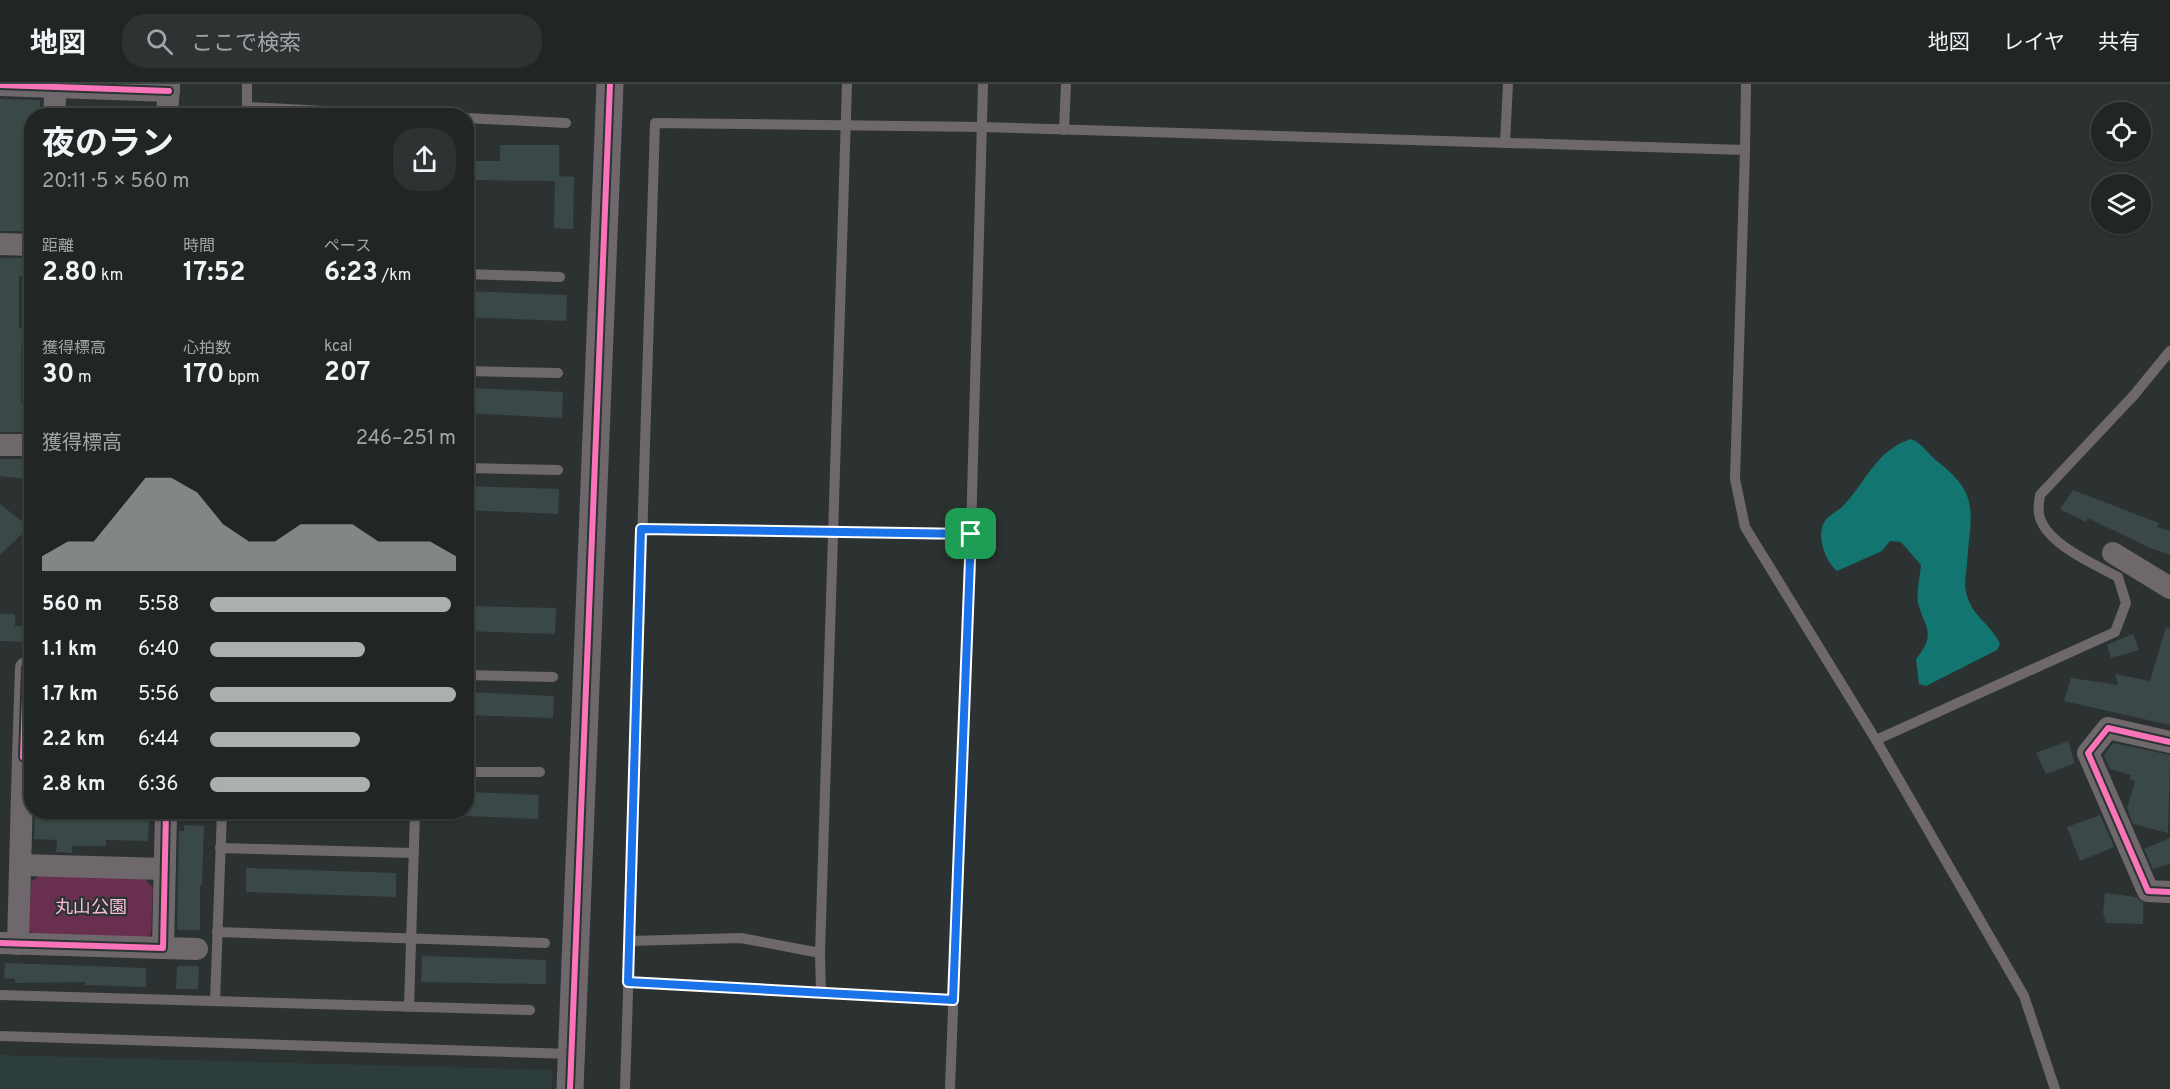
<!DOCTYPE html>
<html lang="ja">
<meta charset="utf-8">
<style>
:root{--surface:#212625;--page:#2d3232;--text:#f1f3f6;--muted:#a2a5a7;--line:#3e4342;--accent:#a9b0af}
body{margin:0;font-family:Overpass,"Noto Sans JP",sans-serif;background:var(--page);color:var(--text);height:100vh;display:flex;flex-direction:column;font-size:22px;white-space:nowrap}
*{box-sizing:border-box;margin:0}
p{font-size:20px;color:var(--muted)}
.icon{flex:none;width:33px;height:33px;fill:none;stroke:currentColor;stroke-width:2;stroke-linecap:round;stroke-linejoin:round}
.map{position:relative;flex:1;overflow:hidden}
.panel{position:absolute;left:24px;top:24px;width:450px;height:711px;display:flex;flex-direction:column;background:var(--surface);border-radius:24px;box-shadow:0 2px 4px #0004,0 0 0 2px var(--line)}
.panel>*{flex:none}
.controls{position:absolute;left:2091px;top:18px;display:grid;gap:12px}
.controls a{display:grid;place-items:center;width:60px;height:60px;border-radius:50%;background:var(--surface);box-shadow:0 2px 4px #0004,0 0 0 2px var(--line);font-size:30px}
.pin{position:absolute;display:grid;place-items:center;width:51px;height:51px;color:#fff;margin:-26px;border-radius:12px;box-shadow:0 3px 9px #0006}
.round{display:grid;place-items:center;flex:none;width:63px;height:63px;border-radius:24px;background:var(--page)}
.head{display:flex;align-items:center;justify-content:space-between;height:102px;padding:0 18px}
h1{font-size:33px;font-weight:700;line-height:45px}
.metrics{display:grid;grid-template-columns:repeat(3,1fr);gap:9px;height:102px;padding:6px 18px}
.metrics div{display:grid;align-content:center}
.metrics b{font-size:26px;font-weight:700}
.metrics small{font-size:16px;font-weight:400}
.metrics p{font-size:16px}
.chart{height:168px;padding:12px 18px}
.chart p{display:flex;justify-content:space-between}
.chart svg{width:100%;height:108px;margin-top:6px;fill:var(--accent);opacity:.7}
ul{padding:0 18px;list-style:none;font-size:20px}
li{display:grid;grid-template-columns:96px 72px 1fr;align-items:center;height:45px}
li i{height:15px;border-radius:8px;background:var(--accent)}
header{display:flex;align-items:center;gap:36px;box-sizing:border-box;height:84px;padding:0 30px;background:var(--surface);border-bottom:2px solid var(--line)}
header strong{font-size:28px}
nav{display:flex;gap:33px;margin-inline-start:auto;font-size:21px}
.search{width:420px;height:54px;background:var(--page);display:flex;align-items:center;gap:15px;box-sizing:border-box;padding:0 21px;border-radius:24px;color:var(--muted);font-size:22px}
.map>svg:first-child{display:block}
.built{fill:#2d3d3b}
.green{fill:#692f4e}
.water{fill:#12756f}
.building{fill:#3a4948}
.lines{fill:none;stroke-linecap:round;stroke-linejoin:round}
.service{stroke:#6e686c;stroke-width:10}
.minor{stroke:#6e686c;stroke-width:22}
.tertiary{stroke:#6e686c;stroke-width:27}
.cycleway-casing{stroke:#2a3432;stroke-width:10}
.cycleway{stroke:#fb73b8;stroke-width:6}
.route-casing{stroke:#fff;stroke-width:12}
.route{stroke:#1a73e8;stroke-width:8}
.labels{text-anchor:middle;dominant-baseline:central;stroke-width:4.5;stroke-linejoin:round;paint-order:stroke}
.park-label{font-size:18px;fill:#fdbbd9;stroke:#2a3432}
</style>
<header>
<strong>地図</strong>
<div class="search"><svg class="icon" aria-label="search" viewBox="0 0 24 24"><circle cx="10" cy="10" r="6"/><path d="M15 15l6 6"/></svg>ここで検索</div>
<nav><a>地図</a><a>レイヤ</a><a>共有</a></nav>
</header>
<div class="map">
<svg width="2170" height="1005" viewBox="0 0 2170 1005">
<rect width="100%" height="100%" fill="#2c3231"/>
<polygon class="built" points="0,971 552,986 552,1005 0,1005"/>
<polygon class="green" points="40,791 144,794 153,804 151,850 142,857 37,855 29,846 31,798"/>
<path class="water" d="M1911 355C1923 360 1928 370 1938 378 1982 412 1970 430 1967 480 1966 489 1964 500 1966 508 1972 534 1990 538 2000 560L1997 566 1926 602 1919 600 1916 575C1937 549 1925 545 1918 519 1916 507 1920 493 1921 481L1901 458 1890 457 1882 467 1837 487C1826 478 1815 451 1825 437 1829 431 1838 427 1843 422 1865 399 1877 365 1911 355Z"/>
<g class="building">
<polygon points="0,15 40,16 40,32 32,32 32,147 0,147"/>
<polygon points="500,61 559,61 559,92 574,93 573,145 554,144 555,97 470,96 470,77 500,77"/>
<polygon points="0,174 30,174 31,191 19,192 19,244 32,244 32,262 21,262 21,319 31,319 31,348 0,348"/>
<polygon points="466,207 567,211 566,237 466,233"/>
<polygon points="466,304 563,308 562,334 466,329"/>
<polygon points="0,375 27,375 27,395 0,392"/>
<polygon points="466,402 559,405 558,430 466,426"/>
<polygon points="2073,406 2159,439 2157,443 2170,447 2170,471 2148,463 2088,434 2086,438 2060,425"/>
<polygon points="0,420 29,443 0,471"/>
<polygon points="466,522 556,524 555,550 466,547"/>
<polygon points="0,530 15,530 15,542 32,543 32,558 0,557"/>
<polygon points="2166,543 2170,544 2170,641 2064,617 2071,594 2118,601 2115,590 2150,597"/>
<polygon points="2133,550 2139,566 2111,574 2107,561"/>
<polygon points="466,608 554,612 553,634 466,631"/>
<polygon points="2068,657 2075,679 2046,690 2036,669"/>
<polygon points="2113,659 2170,671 2168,749 2133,740 2127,724 2135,697 2130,696 2131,691 2110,685 2104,671"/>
<polygon points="466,708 539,711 538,735 466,732"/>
<polygon points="2100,731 2114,763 2080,777 2067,743"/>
<polygon points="35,732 149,736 148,757 106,756 106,762 72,762 72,769 56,768 57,756 34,755"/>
<polygon points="184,741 204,742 202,801 200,801 200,846 177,846 179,747 184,747"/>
<polygon points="2170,754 2170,780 2153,785 2144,765"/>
<polygon points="246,784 396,789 396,813 246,808"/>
<polygon points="2105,809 2136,813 2143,819 2143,840 2106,839 2103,828"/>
<polygon points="422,872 546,876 546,900 421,898"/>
<polygon points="5,879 146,884 146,903 85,901 85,898 15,899 15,895 4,894"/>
<polygon points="177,882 199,882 198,905 176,905"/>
</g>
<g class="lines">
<g class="service">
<polyline points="247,0 247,32"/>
<polyline points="247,23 420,32"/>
<polyline points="466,34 566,39"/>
<polyline points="1064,46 1066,0"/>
<polyline points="1505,59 1508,0"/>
<polyline points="1745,66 1746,0"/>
<polyline points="466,190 560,193"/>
<polyline points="466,287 558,289"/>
<polyline points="466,384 558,386"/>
<polyline points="641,445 971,450"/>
<polyline points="466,591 553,593"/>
<path d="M1876 656 2115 548 2126 519 2118 493C2094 480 2044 459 2039 430 2038 424 2039 417 2040 411L2134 311 2170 267"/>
<polyline points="466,688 540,688"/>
<polyline points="220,764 414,769"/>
<polyline points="217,848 545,859"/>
<polyline points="629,857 741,854 820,869 821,909"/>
<polyline points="820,869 847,0"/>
<polyline points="628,898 953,916"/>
<polyline points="0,911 530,926"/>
<polyline points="215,917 222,728"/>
<polyline points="409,923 415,728"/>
<polyline points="0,952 571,970"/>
<polyline points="625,1005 655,39 981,43 1745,66 1735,395 1745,443 1876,656 2024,912 2055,1005"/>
<polyline points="950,1005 971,450 983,0"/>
</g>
<g class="minor">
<polyline points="0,1 169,7"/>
<polyline points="54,32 56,0"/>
<polyline points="167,32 169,0"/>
<polyline points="0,160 32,161"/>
<polyline points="0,361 32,361"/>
<polyline points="2113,469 2170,504"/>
<polyline points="2170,658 2108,644 2088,669 2148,807 2170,808"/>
<polyline points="23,673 26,584"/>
<polyline points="22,781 165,785"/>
<polyline points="0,859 163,864 166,728"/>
<polyline points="18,860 23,673 32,673"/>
<polyline points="163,864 197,865"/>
</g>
<polyline class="tertiary" points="570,1005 610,0"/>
<g class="cycleway-casing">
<g id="cycleway">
<polyline points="0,1 169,7"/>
<polyline points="2170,658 2108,644 2088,669 2148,807 2170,808"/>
<polyline points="23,673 26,584"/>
<polyline points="0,859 163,864 166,728"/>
<polyline points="570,1005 610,0"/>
</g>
</g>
<use href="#cycleway" class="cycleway"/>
</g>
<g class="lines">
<g class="route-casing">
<polygon id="route" points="641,445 971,450 953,916 628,898"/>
</g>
<use href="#route" class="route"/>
</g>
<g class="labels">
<g class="park-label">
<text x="91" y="824">丸山公園</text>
</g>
</g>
</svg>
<div class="controls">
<a><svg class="icon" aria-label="locate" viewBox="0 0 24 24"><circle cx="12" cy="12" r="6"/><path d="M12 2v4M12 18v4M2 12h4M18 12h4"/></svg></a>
<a><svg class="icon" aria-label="layers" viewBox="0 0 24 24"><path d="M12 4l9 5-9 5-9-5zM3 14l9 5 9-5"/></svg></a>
</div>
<div class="pin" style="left:971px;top:450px;background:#1e9e55"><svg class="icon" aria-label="arrive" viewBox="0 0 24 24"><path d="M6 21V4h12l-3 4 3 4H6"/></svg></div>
<section class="panel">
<div class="head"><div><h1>夜のラン</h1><p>20:11 · 5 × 560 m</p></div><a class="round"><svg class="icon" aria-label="share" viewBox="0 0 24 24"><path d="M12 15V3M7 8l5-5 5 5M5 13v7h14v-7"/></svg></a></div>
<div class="metrics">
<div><p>距離</p><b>2.80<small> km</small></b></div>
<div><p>時間</p><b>17:52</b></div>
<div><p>ペース</p><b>6:23<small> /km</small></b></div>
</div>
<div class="metrics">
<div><p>獲得標高</p><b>30<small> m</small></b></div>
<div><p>心拍数</p><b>170<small> bpm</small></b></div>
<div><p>kcal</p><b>207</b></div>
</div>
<div class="chart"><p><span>獲得標高</span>246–251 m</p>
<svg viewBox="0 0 160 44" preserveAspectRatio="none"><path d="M0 44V38L10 32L20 32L30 19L40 6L50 6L60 12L70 25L80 32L90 32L100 25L110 25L120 25L130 32L140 32L150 32L160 38V44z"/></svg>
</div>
<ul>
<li><b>560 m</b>5:58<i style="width:98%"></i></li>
<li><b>1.1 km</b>6:40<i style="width:63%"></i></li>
<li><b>1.7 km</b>5:56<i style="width:100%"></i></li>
<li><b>2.2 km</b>6:44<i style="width:61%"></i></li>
<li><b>2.8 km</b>6:36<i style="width:65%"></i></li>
</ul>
</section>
</div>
